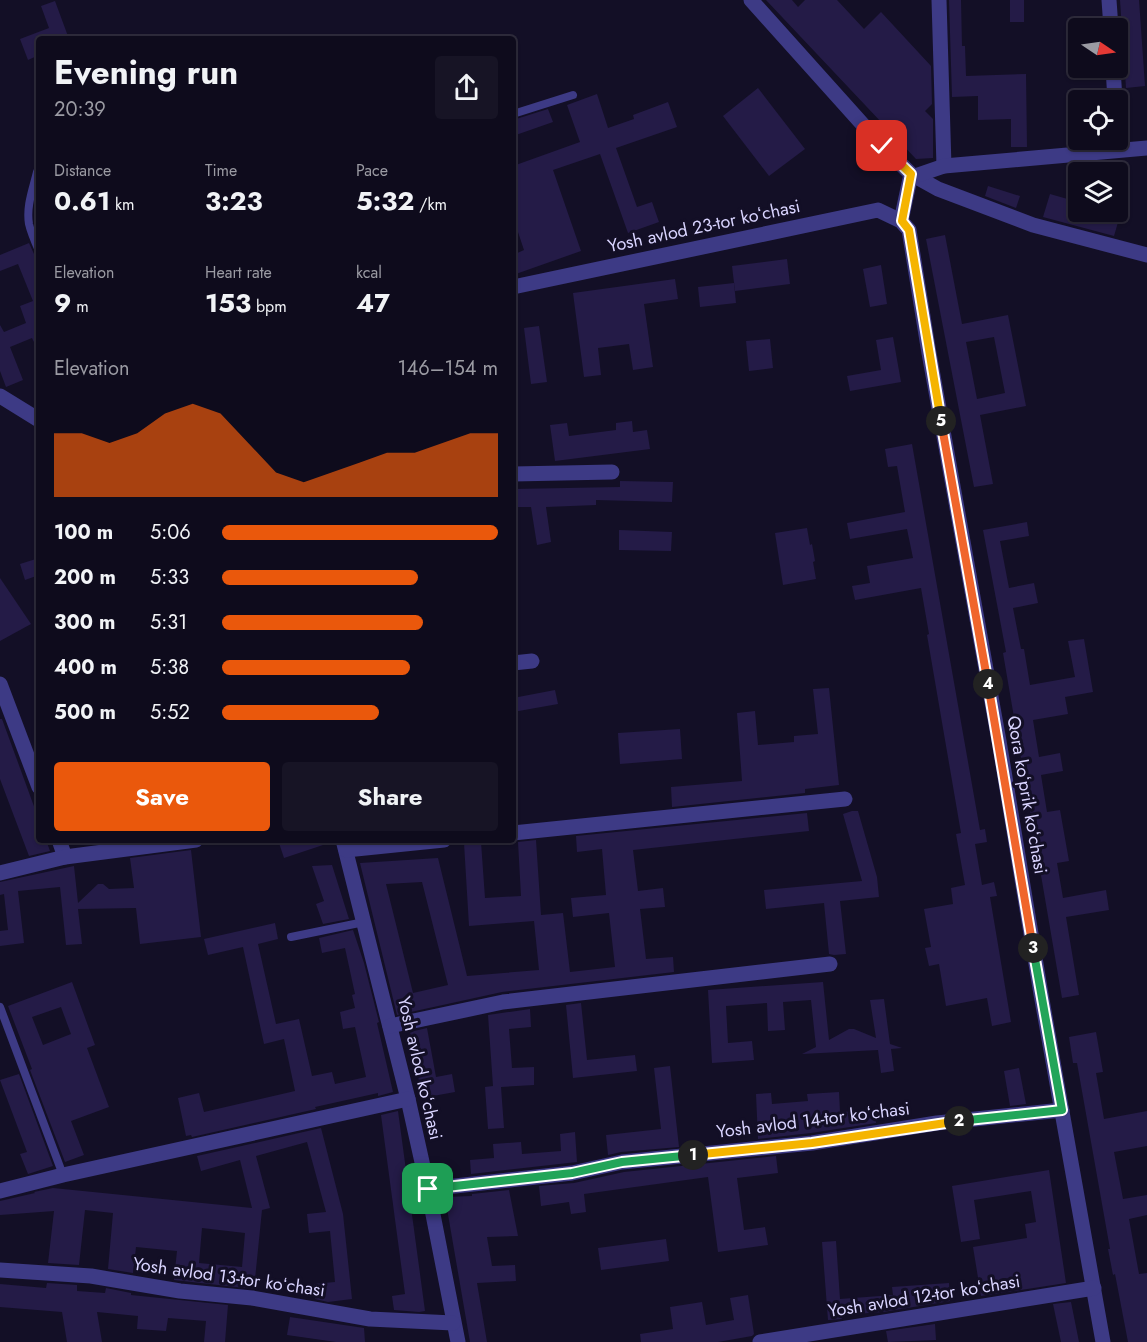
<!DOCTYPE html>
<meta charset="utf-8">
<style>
:root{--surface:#0e0b1c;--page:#171425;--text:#f1f3f6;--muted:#9b9ba3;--line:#2e2b3b;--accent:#ea580c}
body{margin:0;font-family:Jost,sans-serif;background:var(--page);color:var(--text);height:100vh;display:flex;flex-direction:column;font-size:22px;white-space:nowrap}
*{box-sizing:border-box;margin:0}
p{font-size:20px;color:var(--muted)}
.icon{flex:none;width:33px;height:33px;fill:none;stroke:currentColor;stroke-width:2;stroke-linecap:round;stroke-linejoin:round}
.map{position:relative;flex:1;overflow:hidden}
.details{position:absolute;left:36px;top:36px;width:480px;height:807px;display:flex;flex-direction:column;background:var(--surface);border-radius:6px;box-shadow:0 2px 4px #0004,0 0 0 2px var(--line)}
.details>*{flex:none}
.needle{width:39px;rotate:103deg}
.controls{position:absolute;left:1068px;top:18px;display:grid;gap:12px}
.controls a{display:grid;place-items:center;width:60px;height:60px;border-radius:6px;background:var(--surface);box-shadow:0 2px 4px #0004,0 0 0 2px var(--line);font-size:30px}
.pin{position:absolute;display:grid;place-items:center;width:51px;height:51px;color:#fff;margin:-26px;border-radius:12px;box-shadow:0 3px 9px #0006}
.km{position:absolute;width:30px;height:30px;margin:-15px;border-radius:50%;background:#222;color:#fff;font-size:16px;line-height:30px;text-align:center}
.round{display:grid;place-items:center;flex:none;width:63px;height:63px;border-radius:6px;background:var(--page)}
.headline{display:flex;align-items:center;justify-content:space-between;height:102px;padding:0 18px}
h1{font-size:33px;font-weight:700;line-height:45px}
.stats{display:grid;grid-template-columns:repeat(3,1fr);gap:9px;height:102px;padding:6px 18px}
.stats div{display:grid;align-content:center}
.stats b{font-size:26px;font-weight:700}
.stats small{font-size:16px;font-weight:400}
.stats p{font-size:16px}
.chart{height:168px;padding:12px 18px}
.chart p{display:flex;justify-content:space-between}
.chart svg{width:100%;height:108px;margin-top:6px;fill:var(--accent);opacity:.7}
.primary-button{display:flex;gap:12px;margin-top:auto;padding:12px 18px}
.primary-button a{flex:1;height:69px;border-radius:6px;background:var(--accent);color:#fff;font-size:24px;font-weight:700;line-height:69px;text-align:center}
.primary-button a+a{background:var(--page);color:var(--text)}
ul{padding:0 18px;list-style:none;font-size:20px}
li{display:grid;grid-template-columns:96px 72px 1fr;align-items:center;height:45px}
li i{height:15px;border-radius:8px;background:var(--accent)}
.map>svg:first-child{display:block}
.building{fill:#241b47;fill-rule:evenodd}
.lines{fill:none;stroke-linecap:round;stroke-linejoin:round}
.service{stroke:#3d3a85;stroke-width:8}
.minor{stroke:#3d3a85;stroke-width:15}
.split-1-casing{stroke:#fff;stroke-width:12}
.split-2-casing{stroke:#fff;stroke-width:12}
.split-3-casing{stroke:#fff;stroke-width:12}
.split-4-casing{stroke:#fff;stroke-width:12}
.split-5-casing{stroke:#fff;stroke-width:12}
.split-6-casing{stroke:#fff;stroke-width:12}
.split-1{stroke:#22a559;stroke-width:8}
.split-2{stroke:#f5b400;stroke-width:8}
.split-3{stroke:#22a559;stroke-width:8}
.split-4{stroke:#f0652b;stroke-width:8}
.split-5{stroke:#f0652b;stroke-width:8}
.split-6{stroke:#f5b400;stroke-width:8}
.labels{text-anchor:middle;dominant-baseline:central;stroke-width:6;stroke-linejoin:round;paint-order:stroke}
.street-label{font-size:18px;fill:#d9d4ff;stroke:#130f26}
</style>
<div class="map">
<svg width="1147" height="1342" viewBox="0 0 1147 1342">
<rect width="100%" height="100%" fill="#130f26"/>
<g class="building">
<polygon points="766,0 792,0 798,7 805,0 837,0 864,29 881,12 931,66 932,104 925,111 933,119 933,158 916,159"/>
<polygon points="949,0 961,0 962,46 965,46 966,76 1026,74 1027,147 1011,147 1011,119 978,120 978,96 952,97"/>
<rect x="1010" y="0" width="14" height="22"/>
<polygon points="1120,0 1139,0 1145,86 1126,88"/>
<polygon points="55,1 69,39 39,39 39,55 28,60 20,39 49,28 41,6"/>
<polygon points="758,88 805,149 769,176 723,116"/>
<polygon points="597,94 608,128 634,119 633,115 668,102 677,127 616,148 637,207 652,202 659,222 628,233 600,154 553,170 581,251 513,275 513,255 524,250 513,217 513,166 580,142 567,105"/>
<polygon points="548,109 553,122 513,136 513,120"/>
<polygon points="988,186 1020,196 1016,208 985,196"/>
<polygon points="1050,194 1078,202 1078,212 1121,212 1114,236 1043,217"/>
<path d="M945 235 962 324 1008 315 1026 406 980 415 993 484 974 487 926 239ZM994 337 1005 393 977 399 966 342Z"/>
<polygon points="29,243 34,254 39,257 39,352 32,338 10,347 23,380 6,387 0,371 0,325 4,332 26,323 20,306 33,301 18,264 0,271 0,255"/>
<polygon points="787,259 790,284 735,291 732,266"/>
<polygon points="881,265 887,304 870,307 863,269"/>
<polygon points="675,279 678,299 644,304 653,367 633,370 629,344 598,348 601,375 584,377 573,293"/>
<polygon points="734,283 736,303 700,307 698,287"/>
<polygon points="539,326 547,382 531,384 524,328"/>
<polygon points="893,337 901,382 850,391 847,376 881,370 876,340"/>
<polygon points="770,339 773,368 749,371 746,341"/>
<polygon points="632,421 633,432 647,430 650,449 555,461 550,425 567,423 569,436 616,430 616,423"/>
<polygon points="912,444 980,830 985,829 987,842 975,844 982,885 994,882 997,896 990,897 1011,1022 992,1026 987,998 946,1006 939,964 929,966 925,948 931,947 924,909 953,904 951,888 965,885 956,834 961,833 927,635 929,634 921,588 855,600 852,586 870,583 867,566 913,558 907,529 850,539 847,523 905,512 897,466 888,467 885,449"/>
<polygon points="620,481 673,482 672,502 596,500 596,505 546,507 551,542 537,545 531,507 513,507 513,489 620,487"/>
<polygon points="1027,522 1029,536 1000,541 1009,588 1034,583 1038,603 1013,608 1021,649 1024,649 1030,685 1075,677 1068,641 1084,639 1093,692 1065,697 1068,714 1033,720 1039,757 1060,753 1063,771 1041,775 1047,812 1060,810 1069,861 1057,863 1063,898 1106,890 1109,910 1066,917 1079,995 1062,998 1003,653 1006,652 983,530"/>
<polygon points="807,528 810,545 812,544 815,561 813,562 816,579 783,585 775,533"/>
<polygon points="619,530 672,532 671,551 619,550"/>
<polygon points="39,558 39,575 25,580 20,564"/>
<polygon points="0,578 31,624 0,641"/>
<polygon points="829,688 839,785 805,789 805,793 672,807 671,787 742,781 737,713 755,711 758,745 794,742 794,736 818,734 813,689"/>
<polygon points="555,690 558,704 513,712 513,698"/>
<polygon points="0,719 2,719 39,820 39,840 46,840 50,851 29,856 0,779"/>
<polygon points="680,729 682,759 620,764 618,733"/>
<polygon points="852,811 858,811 877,877 879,897 840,901 846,954 834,955 829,954 824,903 766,909 764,890 862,881 843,814"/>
<path d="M807 813 809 831 633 850 638 891 663 888 665 907 640 909 646 959 673 957 674 972 502 992 397 1015 360 863 438 858 467 976 539 970 534 921 469 926 464 843 481 842 485 898 521 896 518 842 536 840 541 915 563 913 570 972 615 967 609 913 573 917 571 898 606 895 602 849 577 852 576 836ZM422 882 448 985 413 993 386 884Z"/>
<polygon points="278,840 329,840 329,843 284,858"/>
<polygon points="191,850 201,937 140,944 136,908 78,909 82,944 66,945 60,887 18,891 24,943 0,946 0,931 8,930 4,894 0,895 0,882 74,866 78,903 98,884 103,884 109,889 134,888 130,858"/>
<polygon points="332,865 349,919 323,924 316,904 324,901 312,866"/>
<polygon points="275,923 278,939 258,944 276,1024 299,1019 312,1076 332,1072 335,1084 366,1077 355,1027 343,1029 340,1012 355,1008 352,995 355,994 345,948 322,953 319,938 353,930 364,963 379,1022 377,1023 393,1092 378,1096 378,1093 315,1107 316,1109 192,1137 191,1135 186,1136 178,1098 199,1093 204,1112 295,1091 284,1039 264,1044 243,947 208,955 204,939"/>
<path d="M72 982 95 1045 87 1048 109 1107 71 1121 84 1155 65 1162 30 1070 32 1069 8 1006ZM61 1007 71 1034 43 1045 32 1017Z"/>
<polygon points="823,982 829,1040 849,1029 854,1029 876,1038 870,1000 884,999 890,1044 902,1048 891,1049 894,1071 881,1073 878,1050 802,1054 816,1047 811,1000 783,1002 785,1030 768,1031 767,1003 726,1006 728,1043 752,1041 754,1060 712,1063 708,990"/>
<polygon points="581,1003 587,1060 635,1055 637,1071 573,1078 566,1005"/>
<polygon points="530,1009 531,1027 509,1029 512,1068 534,1067 534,1085 501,1087 504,1128 488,1129 485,1087 493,1086 488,1015"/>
<polygon points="427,1028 436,1077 452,1074 455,1092 422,1098 410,1032"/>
<polygon points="1096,1032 1103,1072 1096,1073 1104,1119 1147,1111 1147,1146 1114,1152 1123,1199 1147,1195 1147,1215 1129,1219 1139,1274 1147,1273 1147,1342 1128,1342 1115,1274 1113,1275 1108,1249 1110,1249 1077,1063 1073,1063 1069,1037"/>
<polygon points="670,1066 679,1147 621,1152 608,1155 606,1135 661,1129 654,1068"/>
<polygon points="1019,1068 1026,1104 1010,1106 1004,1071"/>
<polygon points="19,1074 53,1166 28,1174 20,1154 27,1152 0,1080"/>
<polygon points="839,1092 840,1112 876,1110 876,1123 811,1133 758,1139 756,1094 771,1093 772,1104 808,1101 807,1094"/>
<polygon points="398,1111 425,1311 419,1312 394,1310 392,1296 405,1294 381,1115"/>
<path d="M321 1128 343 1214 352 1299 328 1302 315 1299 314 1284 335 1282 330 1231 309 1233 307 1214 326 1212 307 1142 256 1156 270 1208 262 1210 254 1289 174 1280 177 1251 136 1247 133 1273 108 1269 113 1213 85 1210 79 1265 48 1263 54 1211 0 1215V1201L35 1193 34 1192 53 1188 252 1208 240 1160 201 1171 197 1156ZM202 1228 245 1233 242 1267 199 1263Z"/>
<polygon points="575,1132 577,1162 471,1174 470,1160 494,1158 493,1144 521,1142 522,1154 561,1151 560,1134"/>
<polygon points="776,1156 778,1173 737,1178 744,1230 765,1227 768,1245 718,1252 708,1177 584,1194 586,1212 571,1214 569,1202 541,1206 539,1186 574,1183 624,1172"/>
<polygon points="1049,1170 1066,1283 981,1296 973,1247 1027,1238 1025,1224 1036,1222 1031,1191 974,1200 980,1239 961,1242 952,1186"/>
<polygon points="509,1190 518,1236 487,1237 492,1266 515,1265 516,1281 477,1283 487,1342 470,1342 445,1197 472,1196 472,1194"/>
<polygon points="666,1239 669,1261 601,1270 598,1248"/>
<polygon points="836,1241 840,1299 893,1295 892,1287 949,1283 950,1301 883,1312 841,1315 842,1319 828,1320 822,1242"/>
<polygon points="47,1283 77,1285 77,1291 105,1293 106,1288 131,1293 131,1295 228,1305 225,1342 204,1342 206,1321 168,1318 166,1331 137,1329 138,1316 97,1312 102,1342 67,1342 62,1312 0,1307 0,1284 46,1288"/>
<polygon points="748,1295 754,1334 752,1336 718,1342 641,1342 640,1334 673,1329 670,1307 702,1302 706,1325 734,1320 730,1298"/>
<polygon points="1071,1302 1079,1342 1061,1342 1053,1304"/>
<polygon points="290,1317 364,1328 365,1342 336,1342 287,1335"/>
<polygon points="935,1324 936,1340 888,1342 886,1331"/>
</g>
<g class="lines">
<g class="service">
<polyline points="513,114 573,95"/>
<path d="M37 172C33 189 26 206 29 224 31 233 35 242 39 251"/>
<polyline points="291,937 364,922"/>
<polyline points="0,1007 63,1175"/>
</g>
<g class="minor">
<polyline points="751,0 882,146 911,174 938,189 1033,225 1147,255"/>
<polyline points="939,0 944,166"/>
<polyline points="1109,0 1111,28"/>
<polyline points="1113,68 1115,100"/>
<polyline points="915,176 944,166 1147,148"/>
<polyline points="901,221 911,174"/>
<polyline points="513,287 878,210 901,221 909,230 929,353 999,741 1041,994 1103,1342"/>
<polyline points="0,396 39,420"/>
<polyline points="513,474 612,472"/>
<polyline points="513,663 532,661"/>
<polyline points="0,684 39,787"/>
<polyline points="513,833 845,799"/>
<polyline points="59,840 65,857"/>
<polyline points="343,840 408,1099 428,1189 458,1342"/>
<polyline points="346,850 444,840"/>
<polyline points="0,873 65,857 196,840"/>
<polyline points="390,1026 503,1002 830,964"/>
<polyline points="428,1189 572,1173 622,1162 812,1143 937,1123 1062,1110"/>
<polyline points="0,1191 63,1175 408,1099"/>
<polyline points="0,1270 91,1276 180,1291 252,1298 370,1319 453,1323"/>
<polyline points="760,1342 1094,1288"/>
</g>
</g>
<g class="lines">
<g class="split-1-casing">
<polyline id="split-1" points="428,1189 572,1173 622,1162 693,1155"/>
</g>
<g class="split-2-casing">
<polyline id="split-2" points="693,1155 812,1143 959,1121"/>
</g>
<g class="split-3-casing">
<polyline id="split-3" points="959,1121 1062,1110 1033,948"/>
</g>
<g class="split-4-casing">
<polyline id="split-4" points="988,684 1033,948"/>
</g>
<g class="split-5-casing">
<polyline id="split-5" points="941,421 988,684"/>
</g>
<g class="split-6-casing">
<polyline id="split-6" points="882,146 911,174 902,221 909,230 941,421"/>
</g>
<use href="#split-1" class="split-1"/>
<use href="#split-2" class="split-2"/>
<use href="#split-3" class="split-3"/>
<use href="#split-4" class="split-4"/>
<use href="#split-5" class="split-5"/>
<use href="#split-6" class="split-6"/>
</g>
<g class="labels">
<g class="street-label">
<text transform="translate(704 226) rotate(-12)">Yosh avlod 23-tor koʻchasi</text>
<text transform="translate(1027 795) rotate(80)">Qora koʻprik koʻchasi</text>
<text transform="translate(420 1068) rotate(77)">Yosh avlod koʻchasi</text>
<text transform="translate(813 1120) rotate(-7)">Yosh avlod 14-tor koʻchasi</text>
<text transform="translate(229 1277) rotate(8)">Yosh avlod 13-tor koʻchasi</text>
<text transform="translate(924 1296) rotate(-9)">Yosh avlod 12-tor koʻchasi</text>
</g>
</g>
</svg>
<div class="controls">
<a><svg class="needle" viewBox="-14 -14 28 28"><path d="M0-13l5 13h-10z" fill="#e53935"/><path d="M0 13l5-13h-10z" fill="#9b9ba3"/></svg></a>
<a><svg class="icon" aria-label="locate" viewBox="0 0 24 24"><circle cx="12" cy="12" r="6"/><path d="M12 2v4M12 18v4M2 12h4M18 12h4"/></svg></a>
<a><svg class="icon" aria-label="layers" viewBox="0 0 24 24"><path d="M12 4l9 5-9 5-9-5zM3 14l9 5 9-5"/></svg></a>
</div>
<div class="pin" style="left:428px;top:1189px;background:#1e9e55"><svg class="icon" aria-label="arrive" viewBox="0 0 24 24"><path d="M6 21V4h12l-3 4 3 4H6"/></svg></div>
<div class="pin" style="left:882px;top:146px;background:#d93025"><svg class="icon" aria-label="check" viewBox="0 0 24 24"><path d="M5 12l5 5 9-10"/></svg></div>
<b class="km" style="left:693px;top:1155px">1</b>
<b class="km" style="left:959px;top:1121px">2</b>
<b class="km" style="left:1033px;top:948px">3</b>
<b class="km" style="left:988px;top:684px">4</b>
<b class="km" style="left:941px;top:421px">5</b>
<section class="details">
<div class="headline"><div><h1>Evening run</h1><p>20:39</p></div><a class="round"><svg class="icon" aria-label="share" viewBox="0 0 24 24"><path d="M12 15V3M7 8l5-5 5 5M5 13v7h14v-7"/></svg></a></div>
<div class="stats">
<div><p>Distance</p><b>0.61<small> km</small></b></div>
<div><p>Time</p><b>3:23</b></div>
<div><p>Pace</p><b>5:32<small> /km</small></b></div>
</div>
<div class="stats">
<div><p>Elevation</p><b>9<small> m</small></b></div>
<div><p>Heart rate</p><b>153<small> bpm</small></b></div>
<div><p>kcal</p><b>47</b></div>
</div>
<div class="chart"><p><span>Elevation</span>146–154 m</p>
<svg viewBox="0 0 160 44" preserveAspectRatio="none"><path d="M0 44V18L10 18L20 22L30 18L40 10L50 6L60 10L70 22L80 34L90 38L100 34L110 30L120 26L130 26L140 22L150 18L160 18V44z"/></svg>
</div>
<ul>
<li><b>100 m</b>5:06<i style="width:100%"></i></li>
<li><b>200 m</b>5:33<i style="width:71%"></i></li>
<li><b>300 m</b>5:31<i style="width:73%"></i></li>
<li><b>400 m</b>5:38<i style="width:68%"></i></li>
<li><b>500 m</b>5:52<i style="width:57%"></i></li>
</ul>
<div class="primary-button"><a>Save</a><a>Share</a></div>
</section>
</div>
